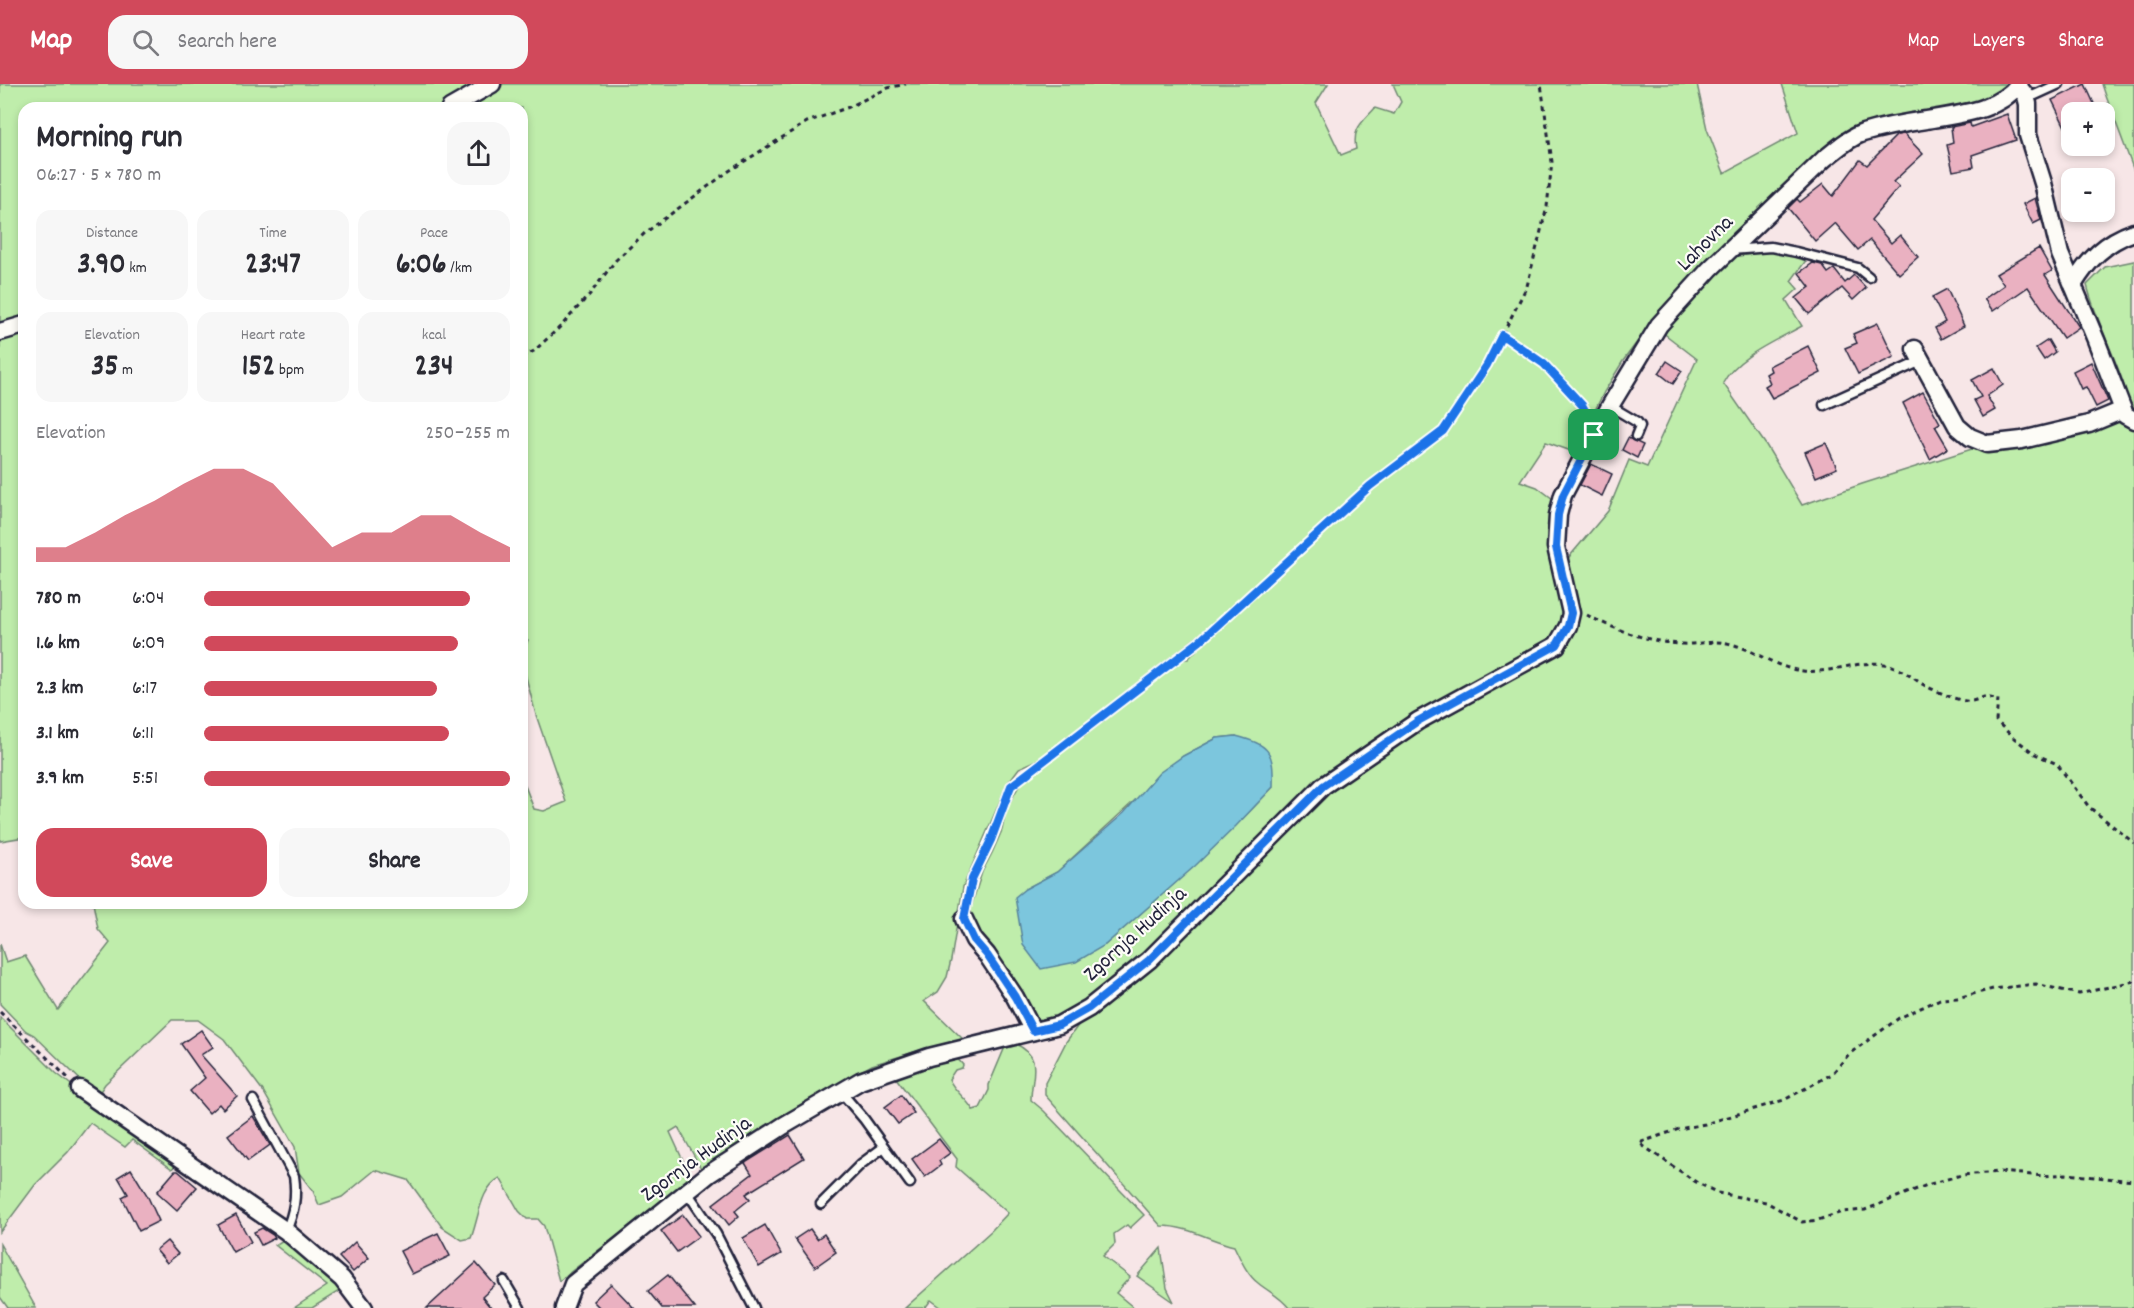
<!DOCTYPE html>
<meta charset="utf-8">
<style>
:root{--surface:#fff;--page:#f7f7f7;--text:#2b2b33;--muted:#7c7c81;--accent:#d1495b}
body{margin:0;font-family:Dekko,sans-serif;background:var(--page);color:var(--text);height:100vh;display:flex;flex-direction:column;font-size:22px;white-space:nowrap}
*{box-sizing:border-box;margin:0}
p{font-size:20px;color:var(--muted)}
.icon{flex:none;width:33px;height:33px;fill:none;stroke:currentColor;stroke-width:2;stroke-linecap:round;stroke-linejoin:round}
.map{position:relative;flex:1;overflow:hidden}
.sheet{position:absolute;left:18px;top:18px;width:510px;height:807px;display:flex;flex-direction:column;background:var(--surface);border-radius:18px;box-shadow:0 3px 9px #0003}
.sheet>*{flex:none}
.fabs{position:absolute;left:2061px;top:18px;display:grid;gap:12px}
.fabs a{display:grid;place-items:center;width:54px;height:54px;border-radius:12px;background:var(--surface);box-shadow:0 3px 9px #0003;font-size:30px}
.pin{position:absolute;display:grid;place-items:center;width:51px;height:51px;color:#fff;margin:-26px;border-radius:12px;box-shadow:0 3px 9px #0006}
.round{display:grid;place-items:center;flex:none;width:63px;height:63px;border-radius:18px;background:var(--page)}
.overview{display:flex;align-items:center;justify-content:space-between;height:102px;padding:0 18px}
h1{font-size:33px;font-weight:700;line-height:45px}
.stats{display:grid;grid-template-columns:repeat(3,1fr);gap:9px;height:102px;padding:6px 18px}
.stats div{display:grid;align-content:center;border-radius:15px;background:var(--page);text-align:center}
.stats b{font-size:30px;font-weight:700}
.stats small{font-size:16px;font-weight:400}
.stats p{font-size:16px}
.chart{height:168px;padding:12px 18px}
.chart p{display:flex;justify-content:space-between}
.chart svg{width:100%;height:108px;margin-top:6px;fill:var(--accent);opacity:.7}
.cta{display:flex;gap:12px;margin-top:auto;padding:12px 18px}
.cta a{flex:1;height:69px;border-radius:18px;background:var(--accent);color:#fff;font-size:24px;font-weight:700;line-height:69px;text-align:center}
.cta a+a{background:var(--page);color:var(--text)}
ul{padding:0 18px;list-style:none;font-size:20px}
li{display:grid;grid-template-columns:96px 72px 1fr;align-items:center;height:45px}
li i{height:15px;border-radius:8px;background:var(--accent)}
header{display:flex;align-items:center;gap:36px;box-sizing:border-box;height:84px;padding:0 30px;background:var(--accent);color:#fff}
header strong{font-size:28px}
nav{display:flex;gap:33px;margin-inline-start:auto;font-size:21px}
.search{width:420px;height:54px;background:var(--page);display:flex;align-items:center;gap:15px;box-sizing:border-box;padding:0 21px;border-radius:18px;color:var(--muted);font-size:22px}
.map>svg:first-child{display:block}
.green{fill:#bfedab;stroke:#708873;stroke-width:1.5;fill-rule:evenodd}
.water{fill:#7cc6dd;stroke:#58849c;stroke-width:1.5}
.building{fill:#eab1c1;stroke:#22223b;stroke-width:1.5}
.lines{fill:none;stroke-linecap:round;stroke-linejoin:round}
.service-casing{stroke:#22223b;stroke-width:13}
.minor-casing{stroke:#22223b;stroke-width:21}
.path{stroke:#22223b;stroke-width:3;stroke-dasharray:4.5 4.5;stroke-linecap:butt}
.service{stroke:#fdfcf7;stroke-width:8}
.minor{stroke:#fdfcf7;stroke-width:16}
.route-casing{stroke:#fff;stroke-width:12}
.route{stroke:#1a73e8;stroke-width:8}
.labels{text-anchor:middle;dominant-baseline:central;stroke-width:4.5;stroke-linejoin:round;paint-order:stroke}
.street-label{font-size:22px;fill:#22223b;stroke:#fdfcf7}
</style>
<header>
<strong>Map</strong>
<div class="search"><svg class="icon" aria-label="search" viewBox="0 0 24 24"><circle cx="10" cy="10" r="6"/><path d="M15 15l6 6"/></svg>Search here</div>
<nav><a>Map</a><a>Layers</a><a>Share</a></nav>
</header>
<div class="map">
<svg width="2134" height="1224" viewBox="0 0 2134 1224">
<rect width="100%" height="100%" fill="#f7e6e7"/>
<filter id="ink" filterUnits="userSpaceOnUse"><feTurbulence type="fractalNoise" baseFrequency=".0167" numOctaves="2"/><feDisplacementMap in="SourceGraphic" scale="12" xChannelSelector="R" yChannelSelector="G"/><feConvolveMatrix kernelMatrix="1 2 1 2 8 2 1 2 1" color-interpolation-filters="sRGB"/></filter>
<g filter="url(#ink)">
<g class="green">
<path d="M0 0H1328L1316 19 1341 71 1356 65C1352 44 1362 39 1375 24L1394 30 1401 18 1393 0H1697L1707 45 1724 89 1798 49 1782 0H2010L1984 19 1867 42 1655 234 1623 277 1604 308 1574 368 1546 358 1520 397 1537 403 1553 415 1547 446 1550 471 1564 529 1560 545 1551 559 1398 642 1120 894 1085 918 1058 934 1037 937 978 851 969 829 982 788 992 769 1002 746 1006 724 1020 700 1043 680 1086 650 1182 575H1188L1213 548 1209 544 1060 660 1040 675 1019 684 1008 699 963 803 951 876 947 893 938 908 924 917 964 956 924 965 872 981 825 1007 734 1063 702 1086 678 1043 670 1048 691 1094 559 1197 544 1142 538 1135H527L519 1127 500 1094C480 1104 479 1134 471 1154L462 1156 442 1143 408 1096 375 1086 342 1113 319 1121 313 1107 299 1089 295 1063 263 1007 224 955 198 936H172L105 1000 97 1012 34 951 26 947 0 920V860L6 878 25 872 58 926 110 859 98 845 93 819H522V694L534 725 544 727 566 718 536 631 522 578V571L528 556 522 554V24H24V234L0 242ZM1236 652 1273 703C1220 760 1163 810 1105 861L1025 805 1057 788 1183 672 1217 654Z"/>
<polygon points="2102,0 2134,0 2134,87 2106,12"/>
<path d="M1772 167 1807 175 1791 197 1798 205 1786 216 1802 242C1777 256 1736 273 1723 299L1766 361 1802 421 1862 400 1975 364 2117 335 2134 341V1224H1289C1279 1211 1270 1209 1258 1199 1247 1191 1240 1174 1234 1162 1209 1156 1188 1142 1161 1142L1045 1011V999L1066 958 1079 940 1120 910 1326 711 1354 687 1404 651 1547 577 1555 570 1576 537 1577 514 1564 479 1608 427 1629 376 1647 383 1697 275 1662 248 1690 216 1733 173Z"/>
<path d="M2134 177V332L2131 330C2124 286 2098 245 2087 201L2105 183Z"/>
<polygon points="24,247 24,753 0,757 0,254"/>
<polygon points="0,933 56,989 88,1014 177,1079 172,1085 132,1056 125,1063 90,1039 68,1068 35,1101 0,1148"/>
<path d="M1016 960C1044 974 1031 991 1031 1016L1044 1027 1144 1131 1130 1144 1127 1141 1114 1150 1115 1160 1103 1172 1130 1193 1116 1209 1134 1224H942L931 1216 925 1224H905L991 1147 1008 1129 956 1083 957 1075 896 994 955 972 963 981 962 984 955 986 949 995C954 1007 966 1014 973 1026L980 1024 989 1006V1001L1005 963Z"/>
<polygon points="288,1153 344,1204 312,1224 294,1224 327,1202 275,1161"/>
<polygon points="0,1160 36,1224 8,1224 0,1213"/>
<polygon points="1161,1164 1167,1204 1174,1218 1137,1192"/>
</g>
<path class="water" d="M1236 652C1270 661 1274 667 1273 703L1236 742 1195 782 1105 861 1076 878 1041 885 1023 861 1015 813 1025 805 1057 788 1124 729 1159 689 1183 672 1217 654Z"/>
<g class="building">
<polygon points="2085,0 2096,24 2086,28 2072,28 2072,57 2052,16"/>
<polygon points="2007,30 2016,56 1972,71 1974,83 1953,87 1947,61 1953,59 1951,43 1970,39 1971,43"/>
<polygon points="1904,50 1923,70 1893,98 1899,103 1871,136 1891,159 1900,151 1918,173 1899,190 1870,156 1858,166 1835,139 1815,157 1788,124 1797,115 1800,118 1823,100 1833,112 1860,76 1867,81 1897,51"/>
<polygon points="2035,114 2041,136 2033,140 2023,120"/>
<polygon points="2039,164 2052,187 2045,191 2079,243 2063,254 2028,203 1993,227 1984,215 2004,201 1996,190"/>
<polygon points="1813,179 1822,181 1828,189 1834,185 1845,199 1854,191 1866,204 1853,216 1842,204 1809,230 1796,214 1810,203 1799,189"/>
<polygon points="1947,205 1964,242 1941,255 1935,244 1945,238 1932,213"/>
<polygon points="1878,239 1894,273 1858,290 1845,264 1857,259 1853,250"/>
<polygon points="2048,256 2055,268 2044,276 2036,264"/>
<polygon points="1808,262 1821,289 1772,314 1765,302 1770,299 1766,290 1771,287 1769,282"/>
<polygon points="1667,277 1682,287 1673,300 1659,289"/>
<polygon points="2091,278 2108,317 2096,323 2086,303 2081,305 2073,287"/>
<polygon points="1994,284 2003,301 1987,312 1995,326 1983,333 1974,316 1981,313 1972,296"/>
<polygon points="1923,308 1940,339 1935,342 1948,364 1930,375 1903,319"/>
<polygon points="1628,354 1643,361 1637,374 1622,366"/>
<polygon points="1826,359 1837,384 1816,393 1805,368"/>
<polygon points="1591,380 1612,390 1602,412 1580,401"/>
<polygon points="201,946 213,963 201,971 237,1012 223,1025 219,1020 209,1029 190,1007 205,994 181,960"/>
<polygon points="901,1011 914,1029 898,1040 885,1023"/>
<polygon points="253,1032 270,1061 248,1077 228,1051"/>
<polygon points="790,1051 804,1074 746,1110 750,1115 735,1127 739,1132 729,1141 713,1120 752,1090 745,1079"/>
<polygon points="939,1055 950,1069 939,1077 941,1081 925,1093 912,1075"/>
<polygon points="131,1085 147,1111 159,1137 139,1147 122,1113 128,1110 118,1093"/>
<polygon points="175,1087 178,1087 197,1103 177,1126 157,1108"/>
<polygon points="236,1131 251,1158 233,1168 218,1141"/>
<polygon points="683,1131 699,1152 677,1168 661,1147"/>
<polygon points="765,1141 781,1170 759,1183 743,1154"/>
<polygon points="262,1144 273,1151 275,1154 261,1161 254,1148"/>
<polygon points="810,1145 817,1155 824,1150 836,1168 815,1183 795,1155"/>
<polygon points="438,1149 450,1172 412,1190 400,1167"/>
<polygon points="167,1157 178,1170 167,1179 156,1166"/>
<polygon points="355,1158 369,1174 353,1188 339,1173"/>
<polygon points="476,1179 495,1201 482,1213 491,1224 427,1224"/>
<polygon points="668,1191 695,1224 662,1224 648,1207"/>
<polygon points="611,1200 634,1224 600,1224 593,1217"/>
</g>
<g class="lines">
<g class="service-casing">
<g id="service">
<polyline points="2026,12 2035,11 2059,0"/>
<polyline points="1731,166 1771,163 1796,168 1858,184 1869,193"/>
<polyline points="1824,321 1921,277"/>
<polyline points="1610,322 1637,338 1640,342 1636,352"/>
<polyline points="841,1008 864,1035 910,1099"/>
<path d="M253 1016 294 1092C297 1112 294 1128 286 1147"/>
<polyline points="687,1108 716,1150 754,1224"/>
<polyline points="821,1120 861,1080 884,1063"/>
<polyline points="504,1197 520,1224"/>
</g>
</g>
<g class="minor-casing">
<g id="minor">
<polyline points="2018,2 2026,12 2028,20 2028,51 2043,99 2060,170 2096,256 2125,331 2134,336"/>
<polyline points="450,24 492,0"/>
<path d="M2073 201C2088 176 2105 158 2134 148"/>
<polyline points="0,248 24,241"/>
<polyline points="1915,265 1957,342 1970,353 1987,360 2022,356 2089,340 2123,326"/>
<polyline points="964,835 974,856 987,871 1015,913 1033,947"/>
<polyline points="80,1005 286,1147 342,1195 364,1224"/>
<path d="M564 1224 573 1200 709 1090 783 1042 860 997 929 973 1059 941 1089 924 1149 876 1323 702 1418 637 1557 561 1568 542 1571 529 1556 463 1558 431 1563 411 1610 322 1659 241 1710 185 1824 75C1836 66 1848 54 1863 49 1883 43 1905 39 1926 36 1959 30 1997 28 2019 0"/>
</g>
</g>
<g class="path">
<polyline points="1502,251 1544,280 1582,321 1588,331"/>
<polyline points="522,273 534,267 561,242 590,210 616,176 645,149 729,87 807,38 849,23 888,4 906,0"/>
<path d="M1587 531C1612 545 1653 559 1682 560 1697 561 1712 556 1727 559 1755 565 1774 584 1803 587 1831 590 1856 576 1884 580 1899 582 1912 594 1924 601 1933 606 1944 610 1953 614 1958 615 1966 618 1971 617 1975 617 1980 614 1984 613 1988 613 1993 615 1998 615L1996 637 2014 654 2035 670 2057 680 2089 723 2134 759"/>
<polyline points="967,821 972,796 991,756 1011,702 1200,557 1370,402 1443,347 1487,281 1527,202 1547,123 1552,78 1541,0"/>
<polyline points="2134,897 2079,910 2036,900 1993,905 1957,914 1940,915 1899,934 1849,970 1832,990 1784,1016 1705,1040 1679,1045 1639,1059 1696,1098 1718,1109 1766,1118 1802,1138 1818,1136 1842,1128 1865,1126 1927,1101 1961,1091 2000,1088 2043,1092 2066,1090 2134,1097"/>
<polyline points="0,928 68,994"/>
</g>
<use href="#service" class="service"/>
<use href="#minor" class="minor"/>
</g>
</g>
<g class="lines" filter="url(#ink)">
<g class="route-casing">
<polygon id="route" points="1502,251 1544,280 1582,321 1587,330 1594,351 1563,411 1558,431 1556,463 1571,529 1568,542 1557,561 1418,637 1323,702 1149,876 1089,924 1059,941 1033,947 1015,913 987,871 974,856 964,835 972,795 991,756 1011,702 1200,557 1370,402 1443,347 1487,281"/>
</g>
<use href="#route" class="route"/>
</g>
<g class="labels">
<g class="street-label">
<text transform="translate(1706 160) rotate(-45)">Lahovna</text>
<text transform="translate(1136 851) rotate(-42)">Zgornja Hudinja</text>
<text transform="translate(697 1076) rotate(-36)">Zgornja Hudinja</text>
</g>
</g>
</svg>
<div class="fabs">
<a>+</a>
<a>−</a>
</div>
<div class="pin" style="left:1594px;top:351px;background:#1e9e55"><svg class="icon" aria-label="arrive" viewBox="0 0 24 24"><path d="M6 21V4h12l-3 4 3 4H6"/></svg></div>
<section class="sheet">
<div class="overview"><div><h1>Morning run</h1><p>06:27 · 5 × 780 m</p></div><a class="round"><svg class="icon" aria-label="share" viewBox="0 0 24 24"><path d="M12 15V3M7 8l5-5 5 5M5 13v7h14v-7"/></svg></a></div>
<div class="stats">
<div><p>Distance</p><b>3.90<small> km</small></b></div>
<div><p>Time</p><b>23:47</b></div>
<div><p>Pace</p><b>6:06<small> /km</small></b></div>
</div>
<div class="stats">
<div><p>Elevation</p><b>35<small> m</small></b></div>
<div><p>Heart rate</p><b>152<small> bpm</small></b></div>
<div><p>kcal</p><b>234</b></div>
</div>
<div class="chart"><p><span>Elevation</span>250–255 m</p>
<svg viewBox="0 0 160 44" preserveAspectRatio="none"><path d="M0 44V38L10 38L20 32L30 25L40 19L50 12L60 6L70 6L80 12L90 25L100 38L110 32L120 32L130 25L140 25L150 32L160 38V44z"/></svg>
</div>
<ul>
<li><b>780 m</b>6:04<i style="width:87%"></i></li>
<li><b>1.6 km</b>6:09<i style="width:83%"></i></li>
<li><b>2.3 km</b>6:17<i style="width:76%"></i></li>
<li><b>3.1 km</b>6:11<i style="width:80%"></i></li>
<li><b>3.9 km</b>5:51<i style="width:100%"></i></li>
</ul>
<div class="cta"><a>Save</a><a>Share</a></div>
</section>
</div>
